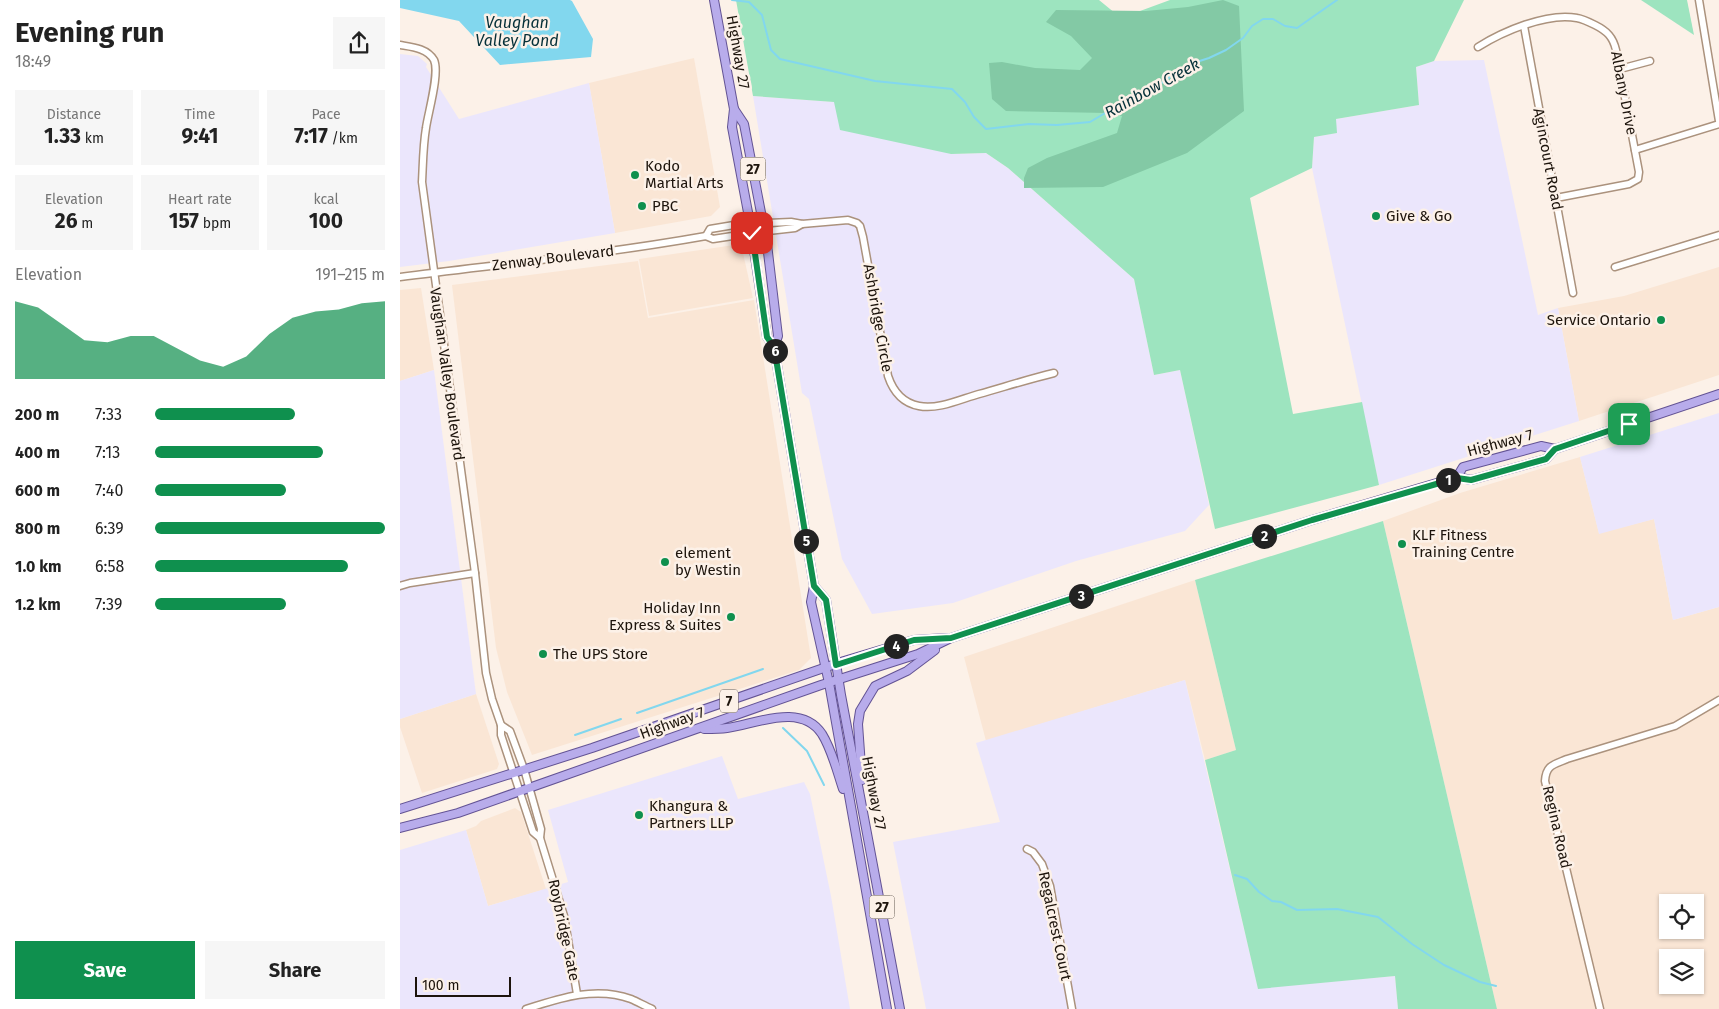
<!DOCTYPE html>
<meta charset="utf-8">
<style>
:root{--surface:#fff;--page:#f6f6f6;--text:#222;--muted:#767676;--accent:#0f904e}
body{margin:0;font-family:"Fira Sans",sans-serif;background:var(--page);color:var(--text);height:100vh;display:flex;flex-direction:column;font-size:19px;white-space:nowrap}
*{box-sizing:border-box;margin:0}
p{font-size:16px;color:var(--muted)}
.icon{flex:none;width:28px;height:28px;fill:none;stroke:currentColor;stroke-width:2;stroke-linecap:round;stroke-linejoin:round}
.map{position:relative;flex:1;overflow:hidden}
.panel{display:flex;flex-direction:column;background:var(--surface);width:400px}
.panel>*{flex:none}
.buttons{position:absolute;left:1259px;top:894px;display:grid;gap:10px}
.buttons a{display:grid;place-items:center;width:45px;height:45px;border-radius:0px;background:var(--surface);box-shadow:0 1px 4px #0004;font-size:25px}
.scale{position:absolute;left:15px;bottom:12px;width:96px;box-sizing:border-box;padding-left:5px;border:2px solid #1d140c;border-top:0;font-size:14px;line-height:18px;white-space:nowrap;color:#1d140c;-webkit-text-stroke:4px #fcf1e8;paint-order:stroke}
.pin{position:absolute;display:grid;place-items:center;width:42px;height:42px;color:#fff;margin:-21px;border-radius:10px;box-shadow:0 2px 8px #0006}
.km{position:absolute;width:25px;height:25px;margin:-12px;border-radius:50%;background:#222;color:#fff;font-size:14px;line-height:25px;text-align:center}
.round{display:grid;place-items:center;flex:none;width:52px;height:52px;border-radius:0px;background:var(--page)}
.headline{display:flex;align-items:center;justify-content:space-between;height:85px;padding:0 15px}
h1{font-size:28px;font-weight:700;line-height:38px}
.stats{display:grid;grid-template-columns:repeat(3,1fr);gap:8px;height:85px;padding:5px 15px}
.stats div{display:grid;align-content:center;border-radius:0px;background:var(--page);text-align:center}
.stats b{font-size:21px;font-weight:700}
.stats small{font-size:14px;font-weight:400}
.stats p{font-size:14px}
.chart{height:140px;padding:10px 15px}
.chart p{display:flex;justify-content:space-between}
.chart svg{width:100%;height:90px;margin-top:5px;fill:var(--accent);opacity:.7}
.primary-button{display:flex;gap:10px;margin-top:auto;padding:10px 15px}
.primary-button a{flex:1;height:58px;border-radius:0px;background:var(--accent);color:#fff;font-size:20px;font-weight:700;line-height:58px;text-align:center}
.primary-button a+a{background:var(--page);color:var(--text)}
ul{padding:0 15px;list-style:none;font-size:16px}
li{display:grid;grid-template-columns:80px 60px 1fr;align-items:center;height:38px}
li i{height:12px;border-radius:6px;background:var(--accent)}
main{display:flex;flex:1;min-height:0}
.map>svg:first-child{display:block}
.built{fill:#fae6d5;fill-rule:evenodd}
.industrial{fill:#ebe6fc}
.green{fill:#9de4bf}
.forest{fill:#83c9a5}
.water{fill:#82d7ee}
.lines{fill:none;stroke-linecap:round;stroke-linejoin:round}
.stream{stroke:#82d7ee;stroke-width:2}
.minor-casing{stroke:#ab927d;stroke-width:9}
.major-casing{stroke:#635394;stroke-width:10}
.minor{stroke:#fff;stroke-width:6}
.major{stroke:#b8aceb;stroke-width:8}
.route-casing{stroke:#fff;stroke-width:10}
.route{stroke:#0f904e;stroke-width:6}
.poi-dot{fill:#0f904e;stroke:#fcf1e8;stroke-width:2}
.labels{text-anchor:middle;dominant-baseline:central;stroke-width:5;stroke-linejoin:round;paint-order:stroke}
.shield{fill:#fcf1e8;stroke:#60564e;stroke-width:1}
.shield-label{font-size:14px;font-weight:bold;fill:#1d140c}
.street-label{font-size:15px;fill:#1d140c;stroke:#fcf1e8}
.poi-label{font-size:15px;fill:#1d140c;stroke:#fcf1e8;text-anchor:start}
.water-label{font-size:16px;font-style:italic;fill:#053039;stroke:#fcf1e8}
</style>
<main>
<section class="panel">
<div class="headline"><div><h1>Evening run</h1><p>18:49</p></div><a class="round"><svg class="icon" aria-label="share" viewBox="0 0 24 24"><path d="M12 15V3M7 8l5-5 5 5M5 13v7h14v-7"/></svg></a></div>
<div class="stats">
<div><p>Distance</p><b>1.33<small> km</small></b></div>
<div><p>Time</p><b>9:41</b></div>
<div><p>Pace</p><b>7:17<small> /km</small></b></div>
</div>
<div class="stats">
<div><p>Elevation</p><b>26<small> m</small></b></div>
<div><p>Heart rate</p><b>157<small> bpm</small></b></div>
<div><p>kcal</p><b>100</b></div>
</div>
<div class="chart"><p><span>Elevation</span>191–215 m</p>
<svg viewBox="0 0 160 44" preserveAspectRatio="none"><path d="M0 44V6L10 9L20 17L30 25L40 26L50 23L60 23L70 29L80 35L90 38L100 33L110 22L120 14L130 11L140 10L150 7L160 6V44z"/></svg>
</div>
<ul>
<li><b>200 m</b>7:33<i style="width:61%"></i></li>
<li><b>400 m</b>7:13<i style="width:73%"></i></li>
<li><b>600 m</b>7:40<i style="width:57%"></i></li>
<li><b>800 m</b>6:39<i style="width:100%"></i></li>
<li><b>1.0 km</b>6:58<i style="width:84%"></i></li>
<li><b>1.2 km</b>7:39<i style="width:57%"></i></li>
</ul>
<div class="primary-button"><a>Save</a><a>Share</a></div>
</section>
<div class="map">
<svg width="1319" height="1009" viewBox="0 0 1319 1009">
<rect width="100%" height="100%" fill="#fcf1e8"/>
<g class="built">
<polygon points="294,58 320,207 311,216 215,233 189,83"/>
<polygon points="341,244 353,298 249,316 239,259"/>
<polygon points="238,261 248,318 354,300 411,658 399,670 132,755 107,692 96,648 52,285"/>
<polygon points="1319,267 1319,375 1179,421 1158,308 1224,296"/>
<polygon points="21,288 34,370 0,381 0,290"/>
<path d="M1180 457 1199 533 1254 519 1273 620 1319 607V1009H1097L983 521 1060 493ZM1268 902H1295V930H1268ZM1268 958H1295V985H1268Z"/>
<polygon points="795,580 836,750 805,760 785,680 586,741 564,657"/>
<polygon points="76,694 99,764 97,769 22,793 0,727 0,719"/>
<polygon points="115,808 121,812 146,889 88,906 66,830 76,826 81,821"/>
</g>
<g class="industrial">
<polygon points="0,54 18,56 27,64 26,67 59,119 189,83 215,233 49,261 0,267"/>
<polygon points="1084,60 1138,315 1158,308 1179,421 979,485 912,168 914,137 936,133 936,119 1019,105 1016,67 1034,61"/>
<polygon points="353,96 435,102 551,154 586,153 608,168 734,279 754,375 780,370 809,505 785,531 676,561 553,603 472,614 442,559 409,399 402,393"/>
<polygon points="34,370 76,694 0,719 0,381"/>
<polygon points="1319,413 1319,607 1273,620 1254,519 1199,534 1180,457"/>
<polygon points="785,680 858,988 995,976 998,1009 526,1009 493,842 600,822 576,743"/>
<polygon points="322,756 338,799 404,782 410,794 431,896 450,1009 0,1009 0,850 66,830 88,906 168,882 148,810"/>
</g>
<g class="green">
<polygon points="336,0 699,0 721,18 770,0 1064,0 1034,61 1016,67 1019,105 936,119 937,133 914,137 912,168 850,198 893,414 962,402 979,485 815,529 780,370 754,375 734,279 608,168 586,153 551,154 440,130 434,102 353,96"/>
<polygon points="1241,0 1287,0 1294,35"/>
<polygon points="983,521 1097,1009 998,1009 995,976 858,989 805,760 836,750 795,580"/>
</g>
<polygon class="forest" points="823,0 839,6 844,111 787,153 703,187 624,188 624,178 628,168 647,158 717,133 722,116 707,113 606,111 592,99 589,63 602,62 635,68 680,70 692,58 671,36 646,22 656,10 746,11 788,7"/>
<polygon class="water" points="0,0 170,0 172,1 193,39 191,57 100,65 59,21 0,8"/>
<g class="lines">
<g class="stream">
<polyline points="332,0 349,2 362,15 371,50 380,59 475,81 552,89 565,102 574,117 586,129 629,124 657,125 690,122 712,109 746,94 787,65 809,58 826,50 843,38 852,26 863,19 873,19 885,26 897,28 937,0"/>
<polyline points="237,713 363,669"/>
<polyline points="383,728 407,751 424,785"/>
<polyline points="175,735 221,719"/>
<polyline points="835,875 847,879 859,892 872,901 881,902 897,910 937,909 978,917 1012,944 1044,965 1080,982 1096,986"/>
</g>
<g class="minor-casing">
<g id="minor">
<polyline points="1299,0 1319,121"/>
<polyline points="1124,26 1173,293"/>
<path d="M0 45C12 47 27 48 34 60 40 73 28 113 26 128 23 146 23 164 22 182L75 573 86 673 92 699 101 725V735L133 832 140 838"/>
<path d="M1078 47C1102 32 1147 12 1177 18 1183 19 1189 22 1195 25 1207 31 1213 37 1216 50L1239 172 1238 179 1229 184 1156 198"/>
<polyline points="1220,69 1250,61"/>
<polyline points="1235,150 1319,124"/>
<path d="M306 236 310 229 340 224 391 222 402 224 448 220 457 223 460 226 463 237 488 376C493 391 503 403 519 406 538 410 561 399 579 394 604 387 629 379 654 373"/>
<polyline points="1215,267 1319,235"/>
<path d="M0 277C102 264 205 254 306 236L313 239 352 233 395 228 402 224"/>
<polyline points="0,586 10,583 75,573"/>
<polyline points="101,725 110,731 124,769 141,829 140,838 164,916 177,994"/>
<polyline points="627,849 633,852 642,864 650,886 672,1009"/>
<path d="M126 1009C160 998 196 986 231 999 238 1002 245 1006 252 1009"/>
<path d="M1200 1009 1145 781C1146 765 1153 765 1167 759L1275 726 1319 700"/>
</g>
</g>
<g class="major-casing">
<g id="major">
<polyline points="314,0 334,109 332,127 350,223 367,337 374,347 414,586 411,602 429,683 487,1009"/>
<polyline points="334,109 344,124 367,244 378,336 374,347"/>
<polyline points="1057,477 1063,467 1141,446 1155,449"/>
<polyline points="414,586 426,600 441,695 500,1009"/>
<path d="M304 729C312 729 320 729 327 728 356 724 401 702 422 734 432 750 437 771 443 789"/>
<polyline points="462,780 458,724 460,711 475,686 507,671 535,650"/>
<polyline points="0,809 192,748 444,661 514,640 546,638"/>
<polyline points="0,828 58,813 421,685 518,654 551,638 912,520 1057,477 1071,480 1146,459 1155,449 1319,394"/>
</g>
</g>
<use href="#minor" class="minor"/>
<use href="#major" class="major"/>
</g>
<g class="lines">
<g class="route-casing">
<polyline id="route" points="352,233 367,337 374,347 414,586 426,600 436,665 514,640 551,638 912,520 1057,478 1071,480 1146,459 1155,449 1229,424"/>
</g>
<use href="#route" class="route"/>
</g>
<g class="poi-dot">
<circle cx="235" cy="175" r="5"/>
<circle cx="242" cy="206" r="5"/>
<circle cx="976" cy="216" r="5"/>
<circle cx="1261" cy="320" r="5"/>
<circle cx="1002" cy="544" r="5"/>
<circle cx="265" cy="562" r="5"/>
<circle cx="331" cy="617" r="5"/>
<circle cx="143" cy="654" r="5"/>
<circle cx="239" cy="815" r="5"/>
</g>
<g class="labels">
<g class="shield">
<rect x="340.5" y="157.5" width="25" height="23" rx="4"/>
<rect x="320" y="689.5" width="18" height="23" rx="4"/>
<rect x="469.5" y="895.5" width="25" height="23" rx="4"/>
</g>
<g class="shield-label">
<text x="353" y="169">27</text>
<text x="329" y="701">7</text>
<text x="482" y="907">27</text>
</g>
<g class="street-label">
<text transform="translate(338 52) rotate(80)">Highway 27</text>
<text transform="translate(1224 93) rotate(79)">Albany Drive</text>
<text transform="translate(1148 159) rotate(79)">Agincourt Road</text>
<text transform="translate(153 258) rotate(-7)">Zenway Boulevard</text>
<text transform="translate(478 318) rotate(80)">Ashbridge Circle</text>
<text transform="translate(47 374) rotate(82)">Vaughan Valley Boulevard</text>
<text transform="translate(1100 443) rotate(-15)">Highway 7</text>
<text transform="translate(272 723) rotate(-20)">Highway 7</text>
<text transform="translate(474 793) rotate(79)">Highway 27</text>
<text transform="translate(1157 827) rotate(77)">Regina Road</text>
<text transform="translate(655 926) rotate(78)">Regalcrest Court</text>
<text transform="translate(164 930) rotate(78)">Roybridge Gate</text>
</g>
<g class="poi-label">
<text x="245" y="166">Kodo<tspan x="245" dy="17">Martial Arts</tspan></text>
<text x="252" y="206">PBC</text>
<text x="986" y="216">Give &amp; Go</text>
<text x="1251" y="320" text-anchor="end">Service Ontario</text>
<text x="1012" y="535">KLF Fitness<tspan x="1012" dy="17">Training Centre</tspan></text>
<text x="275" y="553">element<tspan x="275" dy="17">by Westin</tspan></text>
<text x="321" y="608" text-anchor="end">Holiday Inn<tspan x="321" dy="17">Express &amp; Suites</tspan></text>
<text x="153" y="654">The UPS Store</text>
<text x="249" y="806">Khangura &amp;<tspan x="249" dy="17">Partners LLP</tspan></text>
</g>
<g class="water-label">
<text x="117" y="22">Vaughan<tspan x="117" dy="18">Valley Pond</tspan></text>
<text transform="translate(752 88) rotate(-29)">Rainbow Creek</text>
</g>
</g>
</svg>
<div class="buttons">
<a><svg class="icon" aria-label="locate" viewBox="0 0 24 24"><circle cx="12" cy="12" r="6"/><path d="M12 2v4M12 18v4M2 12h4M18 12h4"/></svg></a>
<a><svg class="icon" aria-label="layers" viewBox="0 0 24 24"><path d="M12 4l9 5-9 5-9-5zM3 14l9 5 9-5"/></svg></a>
</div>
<div class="scale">100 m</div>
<div class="pin" style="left:1229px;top:424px;background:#1e9e55"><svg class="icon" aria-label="arrive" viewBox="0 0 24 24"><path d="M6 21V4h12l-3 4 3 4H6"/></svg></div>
<div class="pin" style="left:352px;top:233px;background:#d93025"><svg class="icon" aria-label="check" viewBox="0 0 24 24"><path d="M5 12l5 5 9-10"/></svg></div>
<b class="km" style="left:1048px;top:480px">1</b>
<b class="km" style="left:864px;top:536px">2</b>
<b class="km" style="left:681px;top:596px">3</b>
<b class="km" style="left:496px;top:646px">4</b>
<b class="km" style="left:406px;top:541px">5</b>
<b class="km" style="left:375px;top:351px">6</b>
</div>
</main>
